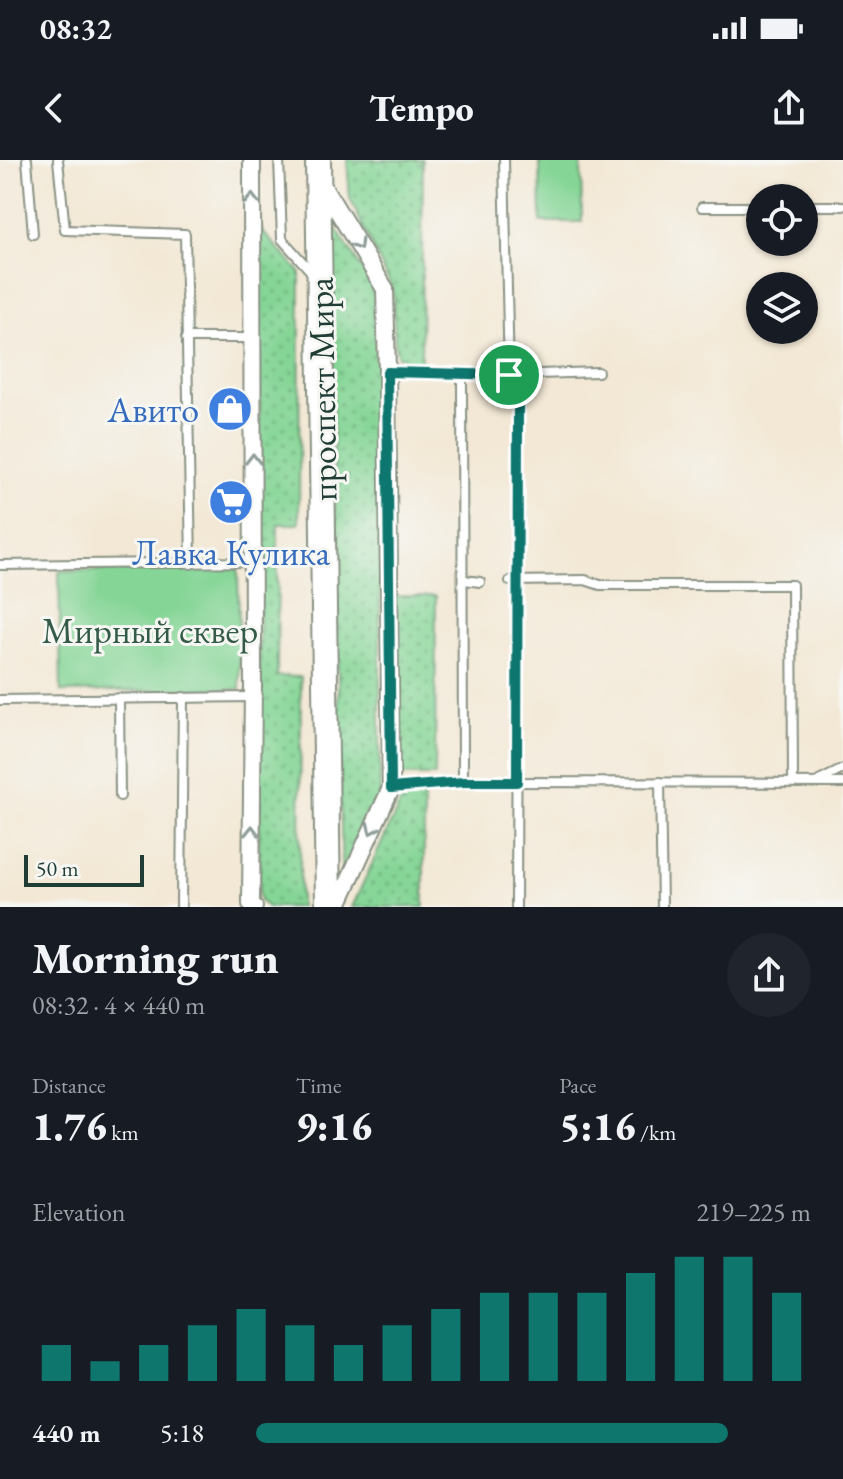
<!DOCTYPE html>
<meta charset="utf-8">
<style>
:root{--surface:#171b24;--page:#20242c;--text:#f1f3f6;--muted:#9ea1a6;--accent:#0f766e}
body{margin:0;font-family:"EB Garamond",serif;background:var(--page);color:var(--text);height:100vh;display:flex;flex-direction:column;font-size:30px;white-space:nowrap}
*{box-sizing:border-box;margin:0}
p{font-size:26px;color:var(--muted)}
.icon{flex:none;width:44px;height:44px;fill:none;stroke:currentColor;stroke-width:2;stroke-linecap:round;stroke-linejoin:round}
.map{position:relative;height:747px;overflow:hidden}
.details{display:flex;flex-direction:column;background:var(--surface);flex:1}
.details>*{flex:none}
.buttons{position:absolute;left:746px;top:24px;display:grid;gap:16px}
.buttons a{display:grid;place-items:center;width:72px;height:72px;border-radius:50%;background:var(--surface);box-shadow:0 2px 6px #0004;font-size:40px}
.scale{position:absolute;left:24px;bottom:20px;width:120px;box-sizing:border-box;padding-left:8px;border:4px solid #1f3d34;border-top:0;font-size:22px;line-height:28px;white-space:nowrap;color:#1f3d34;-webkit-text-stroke:6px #f6f6f2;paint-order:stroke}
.pin{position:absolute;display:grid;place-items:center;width:68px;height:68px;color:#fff;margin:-34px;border:4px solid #fff;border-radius:50%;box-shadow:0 2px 8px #0007}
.round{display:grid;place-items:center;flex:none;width:84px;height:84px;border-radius:42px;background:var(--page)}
.overview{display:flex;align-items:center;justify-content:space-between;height:136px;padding:0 32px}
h1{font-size:44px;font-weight:800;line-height:60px}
.figures{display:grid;grid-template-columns:repeat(3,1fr);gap:12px;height:136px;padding:8px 32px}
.figures div{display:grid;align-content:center}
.figures b{font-size:40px;font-weight:800}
.figures small{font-size:22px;font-weight:400}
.figures p{font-size:22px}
.chart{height:224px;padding:16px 32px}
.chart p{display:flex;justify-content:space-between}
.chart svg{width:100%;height:144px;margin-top:8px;stroke:var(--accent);stroke-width:6}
ul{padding:0 32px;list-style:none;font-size:26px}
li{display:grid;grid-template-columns:128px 96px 1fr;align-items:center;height:60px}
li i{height:20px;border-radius:10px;background:var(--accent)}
.status{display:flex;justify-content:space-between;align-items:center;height:56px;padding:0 40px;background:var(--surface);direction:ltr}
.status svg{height:22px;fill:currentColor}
header{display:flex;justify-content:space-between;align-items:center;height:104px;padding:0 32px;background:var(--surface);font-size:36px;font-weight:800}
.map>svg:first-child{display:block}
.grass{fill:url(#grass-dots);stroke:#528965;stroke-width:2}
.park{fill:#85d596;stroke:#528965;stroke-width:2}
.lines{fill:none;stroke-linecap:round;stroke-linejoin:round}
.service-casing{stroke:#899284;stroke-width:12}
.minor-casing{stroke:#899284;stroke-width:20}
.primary-casing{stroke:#899284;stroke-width:28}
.service{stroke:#fff;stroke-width:8}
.minor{stroke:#fff;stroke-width:16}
.primary{stroke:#fff;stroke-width:24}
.oneway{stroke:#8f9e9a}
.route-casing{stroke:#fff;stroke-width:16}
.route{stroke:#0f766e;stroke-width:10}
.labels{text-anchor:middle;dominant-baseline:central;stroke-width:6;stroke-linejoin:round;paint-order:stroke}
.street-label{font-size:36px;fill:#1f3d34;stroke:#f6f6f2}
.shop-label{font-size:36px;fill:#366cbe;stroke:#f6f6f2;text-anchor:end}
.park-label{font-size:36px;fill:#335b48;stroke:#f6f6f2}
</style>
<div class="status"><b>08:32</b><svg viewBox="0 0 49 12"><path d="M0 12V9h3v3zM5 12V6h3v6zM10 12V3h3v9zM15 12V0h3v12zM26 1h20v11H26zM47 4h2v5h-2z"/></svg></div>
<header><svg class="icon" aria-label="back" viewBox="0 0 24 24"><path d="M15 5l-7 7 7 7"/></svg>Tempo<svg class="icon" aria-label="share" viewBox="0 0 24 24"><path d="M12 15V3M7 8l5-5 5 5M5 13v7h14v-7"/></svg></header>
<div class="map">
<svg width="843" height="747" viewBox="0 0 843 747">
<defs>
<pattern id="grass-dots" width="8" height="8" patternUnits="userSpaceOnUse" patternTransform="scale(2)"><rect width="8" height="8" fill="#85d596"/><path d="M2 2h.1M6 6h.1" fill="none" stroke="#6cae7b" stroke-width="1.8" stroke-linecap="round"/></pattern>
</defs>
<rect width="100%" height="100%" fill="#f6f6f2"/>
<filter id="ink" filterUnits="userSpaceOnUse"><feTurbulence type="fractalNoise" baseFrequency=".0125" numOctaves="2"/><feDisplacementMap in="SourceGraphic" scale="16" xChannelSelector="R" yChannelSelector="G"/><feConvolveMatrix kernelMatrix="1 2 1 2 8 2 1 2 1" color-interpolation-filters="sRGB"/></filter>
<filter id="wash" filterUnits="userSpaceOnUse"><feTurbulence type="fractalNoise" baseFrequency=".006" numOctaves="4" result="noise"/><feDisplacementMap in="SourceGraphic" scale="32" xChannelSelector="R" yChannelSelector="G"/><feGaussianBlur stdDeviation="1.8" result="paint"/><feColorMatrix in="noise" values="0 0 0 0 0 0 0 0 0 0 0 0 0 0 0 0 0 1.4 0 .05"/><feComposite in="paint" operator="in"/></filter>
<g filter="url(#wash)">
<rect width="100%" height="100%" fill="#f3e8d5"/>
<g class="grass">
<polygon points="347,0 423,0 421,207 398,197 395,186 393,130 350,39"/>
<polygon points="329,58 380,137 380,635 342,721"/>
<polygon points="260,69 300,112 299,364 278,364 277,516 301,517 300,747 267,747 259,740"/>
<polygon points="396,436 436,436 435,616 396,616"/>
<polygon points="403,637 424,638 424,747 352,747"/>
</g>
<g class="park">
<polygon points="540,0 581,0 582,62 541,62"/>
<polygon points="238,408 240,529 61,532 59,411"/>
</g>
</g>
<g filter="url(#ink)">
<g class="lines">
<g class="service-casing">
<g id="service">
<polyline points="27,0 33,74"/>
<polyline points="58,0 65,70 185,74 191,404"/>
<polyline points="279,0 282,79 315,116"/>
<polyline points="504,0 509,215 518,247 516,747"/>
<polyline points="804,46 843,46"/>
<polyline points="702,47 760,47"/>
<polyline points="186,178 252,178"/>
<polyline points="388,212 509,215 598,212"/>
<polyline points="462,213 463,622"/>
<polyline points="0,405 253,402"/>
<polyline points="464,420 480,422"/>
<polyline points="510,421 585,420 600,425 792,425 793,622"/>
<polyline points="119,538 120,636"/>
<polyline points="0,540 253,537"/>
<polyline points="819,621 843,609"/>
<polyline points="660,622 662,747"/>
<polyline points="392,628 463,622 843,623"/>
<polyline points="181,747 183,537"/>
</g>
</g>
<g class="minor-casing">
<g id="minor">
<polyline points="252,0 253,524 251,744 254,747"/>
<polyline points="321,23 385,129 387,212 391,628 337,747"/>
</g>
</g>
<g class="primary-casing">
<polyline id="primary" points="318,0 328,747"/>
</g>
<use href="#service" class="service"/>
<use href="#minor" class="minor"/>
<use href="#primary" class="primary"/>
</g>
<defs><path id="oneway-chevron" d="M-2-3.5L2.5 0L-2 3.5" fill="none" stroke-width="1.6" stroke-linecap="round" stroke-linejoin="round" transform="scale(2)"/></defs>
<g class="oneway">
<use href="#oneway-chevron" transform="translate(252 39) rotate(-90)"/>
<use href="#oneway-chevron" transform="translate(358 85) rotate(59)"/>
<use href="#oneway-chevron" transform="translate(253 299) rotate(-90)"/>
<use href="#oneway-chevron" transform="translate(372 669) rotate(114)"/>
<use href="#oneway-chevron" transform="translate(252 671) rotate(-89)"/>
</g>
</g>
<g class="lines" filter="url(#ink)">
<g class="route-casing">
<polygon id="route" points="387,212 509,215 518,247 517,622 463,622 391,628"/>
</g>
<use href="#route" class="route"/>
</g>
<defs>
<g id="shop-disc" transform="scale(2.3)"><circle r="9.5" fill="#3f7fe0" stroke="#f6f6f2"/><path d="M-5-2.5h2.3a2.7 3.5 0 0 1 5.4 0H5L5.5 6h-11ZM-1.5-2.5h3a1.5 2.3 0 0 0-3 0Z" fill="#fff"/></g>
<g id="supermarket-disc" transform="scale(2.3)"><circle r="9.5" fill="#3f7fe0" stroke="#f6f6f2"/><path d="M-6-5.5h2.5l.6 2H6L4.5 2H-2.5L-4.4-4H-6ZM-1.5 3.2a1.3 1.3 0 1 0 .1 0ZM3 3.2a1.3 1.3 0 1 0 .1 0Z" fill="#fff"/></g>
</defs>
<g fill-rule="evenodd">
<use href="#shop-disc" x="230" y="249"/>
<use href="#supermarket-disc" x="231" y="342"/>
</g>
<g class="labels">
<g class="street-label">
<text transform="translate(322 229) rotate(-91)">проспект Мира</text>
</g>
<g class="shop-label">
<text x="199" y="249">Авито</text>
<text x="231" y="392" text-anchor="middle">Лавка Кулика</text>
</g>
<g class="park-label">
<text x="150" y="470">Мирный сквер</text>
</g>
</g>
</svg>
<div class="buttons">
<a><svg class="icon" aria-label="locate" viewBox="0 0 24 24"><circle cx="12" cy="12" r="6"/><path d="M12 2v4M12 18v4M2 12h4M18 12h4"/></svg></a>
<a><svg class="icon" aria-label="layers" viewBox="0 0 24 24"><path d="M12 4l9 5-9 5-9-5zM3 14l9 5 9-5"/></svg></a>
</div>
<div class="scale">50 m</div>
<div class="pin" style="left:509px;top:215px;background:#1e9e55"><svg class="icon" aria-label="arrive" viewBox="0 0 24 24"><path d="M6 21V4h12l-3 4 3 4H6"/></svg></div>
</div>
<section class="details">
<div class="overview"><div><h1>Morning run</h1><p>08:32 · 4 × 440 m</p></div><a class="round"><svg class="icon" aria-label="share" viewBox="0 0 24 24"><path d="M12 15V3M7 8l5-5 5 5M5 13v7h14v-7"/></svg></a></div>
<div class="figures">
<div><p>Distance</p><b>1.76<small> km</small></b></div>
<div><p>Time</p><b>9:16</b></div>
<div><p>Pace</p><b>5:16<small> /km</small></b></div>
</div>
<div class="chart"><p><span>Elevation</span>219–225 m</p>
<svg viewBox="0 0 160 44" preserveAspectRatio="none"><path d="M5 44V33M15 44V38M25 44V33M35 44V27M45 44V22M55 44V27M65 44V33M75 44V27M85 44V22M95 44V17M105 44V17M115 44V17M125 44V11M135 44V6M145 44V6M155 44V17"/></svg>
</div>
<ul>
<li><b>440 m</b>5:18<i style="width:85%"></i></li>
</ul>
</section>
